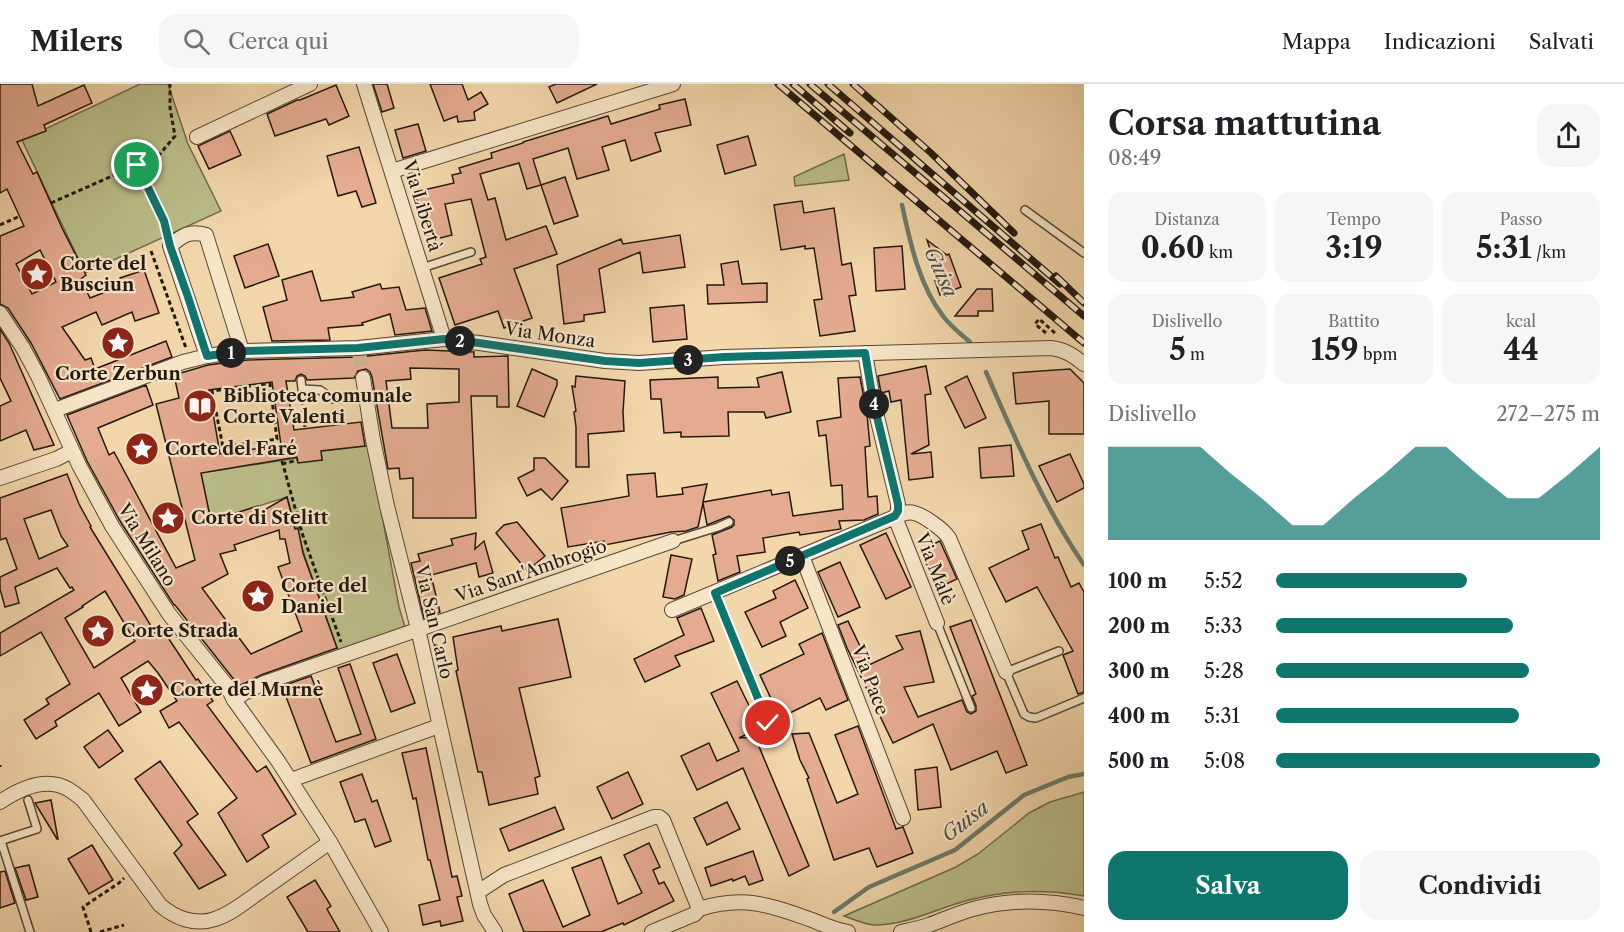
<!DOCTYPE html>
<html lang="it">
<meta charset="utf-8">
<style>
:root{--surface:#fff;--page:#f6f6f6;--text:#202124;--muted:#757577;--line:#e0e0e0;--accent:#0f766e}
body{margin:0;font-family:"Libre Caslon Text",serif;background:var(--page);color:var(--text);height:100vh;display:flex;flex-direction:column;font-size:22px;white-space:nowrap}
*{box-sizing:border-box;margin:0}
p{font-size:20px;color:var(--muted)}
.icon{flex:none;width:33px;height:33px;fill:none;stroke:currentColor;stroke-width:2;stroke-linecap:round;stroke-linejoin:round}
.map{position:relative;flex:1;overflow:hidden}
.sheet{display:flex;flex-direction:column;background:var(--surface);width:540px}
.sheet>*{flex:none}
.pin{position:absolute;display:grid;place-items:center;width:51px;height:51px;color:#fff;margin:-26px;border:3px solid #fff;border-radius:50%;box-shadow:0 2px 6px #0007}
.km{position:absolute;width:30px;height:30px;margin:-15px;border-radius:50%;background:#222;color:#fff;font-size:16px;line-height:30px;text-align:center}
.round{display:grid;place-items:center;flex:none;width:63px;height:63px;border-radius:18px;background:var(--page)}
.head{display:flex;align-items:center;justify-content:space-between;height:102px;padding:0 24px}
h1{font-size:33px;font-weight:700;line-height:45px}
.stats{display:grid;grid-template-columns:repeat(3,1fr);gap:9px;height:102px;padding:6px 24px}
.stats div{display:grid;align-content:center;border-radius:15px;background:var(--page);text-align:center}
.stats b{font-size:30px;font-weight:700}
.stats small{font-size:16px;font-weight:400}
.stats p{font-size:16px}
.chart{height:168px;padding:12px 24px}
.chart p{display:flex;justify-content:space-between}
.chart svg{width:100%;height:108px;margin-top:6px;fill:var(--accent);opacity:.7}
.action{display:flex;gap:12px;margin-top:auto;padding:12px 24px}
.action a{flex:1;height:69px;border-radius:18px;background:var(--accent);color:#fff;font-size:24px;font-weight:700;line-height:69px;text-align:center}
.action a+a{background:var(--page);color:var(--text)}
ul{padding:0 24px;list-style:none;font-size:20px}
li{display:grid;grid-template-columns:96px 72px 1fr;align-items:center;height:45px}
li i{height:15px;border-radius:8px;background:var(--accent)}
header{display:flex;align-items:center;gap:36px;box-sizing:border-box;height:84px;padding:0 30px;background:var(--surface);border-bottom:2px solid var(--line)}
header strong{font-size:28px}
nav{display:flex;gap:33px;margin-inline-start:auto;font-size:21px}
.search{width:420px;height:54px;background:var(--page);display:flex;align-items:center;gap:15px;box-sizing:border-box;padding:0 21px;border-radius:18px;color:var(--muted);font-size:22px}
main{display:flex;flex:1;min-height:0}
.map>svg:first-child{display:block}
.green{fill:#babe89;stroke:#6e6c4d;stroke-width:1.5}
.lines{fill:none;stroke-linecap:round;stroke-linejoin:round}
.stream{stroke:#6b7a6d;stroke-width:4.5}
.building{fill:#e5ab91;stroke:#231911;stroke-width:1.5;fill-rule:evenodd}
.minor-tunnel{stroke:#c9b18c;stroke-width:14;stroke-dasharray:14 7;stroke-linecap:butt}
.service-casing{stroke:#574838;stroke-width:10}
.minor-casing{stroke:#574838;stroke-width:16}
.path{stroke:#231911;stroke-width:3;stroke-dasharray:4.5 3;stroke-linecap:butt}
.service{stroke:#f7e5c8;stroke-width:7}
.minor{stroke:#f7e5c8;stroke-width:14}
.rail-casing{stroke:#231911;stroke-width:7}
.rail{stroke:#f7e5c8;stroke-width:4.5;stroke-dasharray:14;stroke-linecap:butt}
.route-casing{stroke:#fff;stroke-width:12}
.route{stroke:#0f766e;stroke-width:8}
.labels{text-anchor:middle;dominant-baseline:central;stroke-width:4.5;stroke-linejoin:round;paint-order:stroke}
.street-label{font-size:18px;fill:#231911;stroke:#f7e5c8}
.poi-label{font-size:18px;font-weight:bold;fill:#231911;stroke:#f7e5c8;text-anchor:start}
.water-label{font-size:20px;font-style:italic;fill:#4d5147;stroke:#f7e5c8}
</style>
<header>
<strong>Milers</strong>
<div class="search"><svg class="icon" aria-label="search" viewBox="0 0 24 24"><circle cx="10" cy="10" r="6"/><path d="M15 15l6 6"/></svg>Cerca qui</div>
<nav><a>Mappa</a><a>Indicazioni</a><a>Salvati</a></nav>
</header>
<main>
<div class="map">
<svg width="1084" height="848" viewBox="0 0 1084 848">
<rect width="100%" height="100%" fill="#f2d7ab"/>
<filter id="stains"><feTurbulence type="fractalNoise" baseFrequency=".00333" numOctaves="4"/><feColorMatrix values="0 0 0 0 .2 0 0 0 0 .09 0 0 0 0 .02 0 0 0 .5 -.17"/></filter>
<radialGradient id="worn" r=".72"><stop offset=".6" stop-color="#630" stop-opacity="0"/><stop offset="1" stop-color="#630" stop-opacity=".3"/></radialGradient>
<g class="green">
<polygon points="140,0 168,0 188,60 221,127 85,189 22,56"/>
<polygon points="844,70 849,96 795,102 794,93"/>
<polygon points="369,361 399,523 405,543 339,569 305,473 287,413 211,437 200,389 297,374 322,376 321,367"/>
<path d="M1084 708V812C1043 805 1009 806 969 816 937 824 908 841 875 841 865 841 853 835 844 832L956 783 978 770 1029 729 1050 718Z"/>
</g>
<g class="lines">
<g class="stream">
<path d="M902 121C910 158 919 201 943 232 950 242 961 250 970 258"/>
<path d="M986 288C1015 354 1043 421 1084 481"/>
<polyline points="834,828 869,803 955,766 1024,711 1068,693 1084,690"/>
</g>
</g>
<g class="building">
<path d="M0 0H32L38 22 84 1 92 19 44 41 46 47 17 58 33 90 37 88 62 144 86 191 81 195 90 214 123 201 120 194 144 186 159 229 135 237 132 228 102 241 96 228 62 243 85 276 91 274 95 285 166 257 172 273 60 315 31 259 8 224 0 220V152L24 142 7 105 0 109ZM40 166 56 198 32 210 16 180Z"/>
<polygon points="373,0 387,0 394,24 382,28"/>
<polygon points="430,0 462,0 468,16 481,8 488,20 474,28 475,36 458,38 457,32 444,37"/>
<polygon points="556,0 597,0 557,19 549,3"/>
<polygon points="336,1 349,32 329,41 326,35 275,52 267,30 297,16 300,16"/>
<polygon points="685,15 691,41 655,49 661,67 631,77 625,56 602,63 609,86 577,95 568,64 533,75 541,101 527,105 519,79 480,90 488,116 495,114 506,156 546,142 557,170 514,185 532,234 504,244 498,227 455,241 439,194 482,180 480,175 486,173 471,115 445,120 452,151 428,157 424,136 422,136 415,108 454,99 452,91 461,89 459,84 492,74 491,69 523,59 523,58 608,32 611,40 660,25 659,21"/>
<polygon points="418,40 426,67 403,74 395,46"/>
<polygon points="230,47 241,71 209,85 198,62"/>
<polygon points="748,52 756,81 725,90 717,61"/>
<polygon points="359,63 376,119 362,123 356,107 338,112 327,72"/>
<polygon points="565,93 578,132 554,140 541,101"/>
<polygon points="802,117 804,129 834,124 842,181 851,179 856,211 849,212 855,247 820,252 814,216 822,215 814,164 805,165 805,162 781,166 774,121"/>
<polygon points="680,151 685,183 643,189 640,168 599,185 605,228 584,231 584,237 564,240 557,181 621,155 623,160"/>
<polygon points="927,156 947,171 949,170 961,203 940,211 935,197 940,195"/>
<polygon points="268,160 279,192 245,204 234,172"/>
<polygon points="902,162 905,205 876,207 874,164"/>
<polygon points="738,177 742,200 767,199 767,218 708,220 707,201 724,201 721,180"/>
<polygon points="312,187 321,217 354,213 352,208 380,200 382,205 399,203 406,226 425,224 432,247 395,251 390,230 362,239 363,241 328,244 330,256 272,257 263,223 287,216 282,196"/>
<polygon points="977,205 992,205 993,227 978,227 978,232 955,232"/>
<polygon points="684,221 687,255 653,258 650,224"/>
<polygon points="0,245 9,259 54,361 34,366 26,346 0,357 0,322 11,317 0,294"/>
<path d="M425 266 474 268V273L508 272 509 323H497V312H471L476 434H413V394L400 395 399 384 388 385 372 293 370 288 366 285 358 287 354 294 307 296 305 292 301 290 297 292 295 297H286L294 346 361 338 365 362 321 367 322 376 298 379 297 373 201 389 211 437 258 422 259 429 287 413 295 445 298 444 303 469 337 564 261 591 239 602 175 521H174L120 437 87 377 67 331 146 301 153 321 98 344 109 371 114 368 176 484 195 476 156 320 179 314 174 291 208 281 247 276 358 273ZM410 284 459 285V318L427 320 428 344H392L386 297 411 295ZM272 298 281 361 220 370 209 306ZM279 446 280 455H285L290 479 278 483 302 547 251 570 202 504 228 490 220 470 236 466 234 461Z"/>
<polygon points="926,282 931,310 925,311 929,361 911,370 931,368 933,393 909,396 901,316 891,318 889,307 881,309 878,292"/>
<polygon points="532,285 557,296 557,301 544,333 517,322"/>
<polygon points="1070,285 1084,299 1084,350 1049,350 1049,317 1016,320 1013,289"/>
<polygon points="782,288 791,328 766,334 764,328 728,328 729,352 681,353 681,348 664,349 661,315 651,315 650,296 718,293 718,304 759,303 757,294"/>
<polygon points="576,292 625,297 623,328 624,347 588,350 589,383 576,383 576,343 574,328 576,327 572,302 575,303"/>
<polygon points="967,292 986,334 965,344 945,303"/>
<polygon points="860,293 867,330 870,362 865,363 868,413 877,412 878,430 864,436 839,437 841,445 800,451 799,448 763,454 765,468 737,472 740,488 718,497 713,471 716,470 712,451 732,443 734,441 734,436 729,432 707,441 703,419 698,443 686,447 671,448 605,461 604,457 568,463 561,424 629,412 627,391 655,389 657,413 683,410 682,404 707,400 703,418 771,406 772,411 789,408 793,432 843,425 842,401 831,402 826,351 819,352 817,337 841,333 838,294"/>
<polygon points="1011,361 1014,392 981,394 979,364"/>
<polygon points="1070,370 1084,400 1084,404 1057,418 1039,382"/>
<polygon points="534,374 545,374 568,397 552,416 541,405 527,412 518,394 534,386"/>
<path d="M67 390 79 420 91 442 90 443 156 550 163 546 196 596 198 595 213 617 207 621 257 688 266 682 296 730 262 751 269 763 247 778 218 729 237 714 179 638 169 644 160 627 177 617 158 589 148 577 121 594 141 628 119 642 99 609 55 637 57 642 36 655 24 636 49 620 46 615 70 600 41 548 0 572V549L74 506 72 503 70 504 57 484 15 503 19 519 5 523 0 505V493L17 485 6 454 0 456V414ZM51 426 61 452 68 462 39 475 24 435ZM105 507 135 557 94 584 65 534 83 523 82 522Z"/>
<polygon points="517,438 545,472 527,487 496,449 504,441"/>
<polygon points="1041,440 1055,474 1058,473 1071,503 1079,499 1084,508 1084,608 1078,610 1063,571 1073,567 1037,503 1006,518 989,484 1029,465 1022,447"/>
<polygon points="476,449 475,465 484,457 493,489 479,493 476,479 431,491 440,528 424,534 411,479 420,477 418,470 453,461 451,455"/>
<polygon points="886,449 911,503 886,515 860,461"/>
<polygon points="940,457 957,495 938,504 920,466"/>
<polygon points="671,471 692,475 684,511 675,515 663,513"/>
<polygon points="840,478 860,523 838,533 818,488"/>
<polygon points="795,496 808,524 780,538 786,552 762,563 745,528 776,514 773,507"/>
<polygon points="701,524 714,557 675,572 680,582 645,598 634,575 684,551 677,534"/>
<polygon points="558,535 571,593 519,604 540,692 535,694 538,710 489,721 482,688 478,688 456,587 458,586 453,553 501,542 502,547"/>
<polygon points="971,536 1027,681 1006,689 997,667 951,686 933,640 893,659 847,564 838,541 848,537 869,581 903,565 896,552 920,547 934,598 904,603 918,633 962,616 967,628 971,630 976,627 976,622 972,612 976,610 950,543"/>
<polygon points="822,549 848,616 826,626 820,614 780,634 760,591 804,570 799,560"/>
<polygon points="397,570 415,619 391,628 373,579"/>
<polygon points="350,580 376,655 311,679 282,602 311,592 336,658 361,650 338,584"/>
<polygon points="737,597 756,636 749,639 753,647 739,654 755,653 809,782 789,792 743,684 697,706 681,672 709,659 717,677 739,667 711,609"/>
<polygon points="858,642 896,745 903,743 913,769 877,783 869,764 834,776 807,695 809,694 800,676 792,650 809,649 837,719 858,710 835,651"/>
<polygon points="108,646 123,667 99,684 84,663"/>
<polygon points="426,664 452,793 457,792 462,812 457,813 463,837 441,842 440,837 423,841 419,821 440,816 430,776 428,776 416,714 413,715 402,669"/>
<polygon points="160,677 198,730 187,738 226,791 199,805 174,769 182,761 135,695"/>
<polygon points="937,683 941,723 918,726 915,686"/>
<polygon points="628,688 643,720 612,735 597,703"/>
<polygon points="362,690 372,718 377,716 391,757 375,763 365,735 355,738 340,698"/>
<polygon points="51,716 58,755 57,755 35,719"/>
<polygon points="727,718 740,745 707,761 694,734"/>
<polygon points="555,723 564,745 509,767 500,745"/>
<polygon points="649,759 660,783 653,786 659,800 664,798 674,817 624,841 623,839 601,848 524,848 509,810 543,796 563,843 590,831 572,784 601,773 618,820 642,809 624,771"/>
<polygon points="92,761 113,796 89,810 68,775"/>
<polygon points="753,767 763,796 749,801 745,792 733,797 732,795 711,802 705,784"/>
<polygon points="29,781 38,813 26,816 15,784"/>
<polygon points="5,787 15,819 0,824 0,788"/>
<polygon points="315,796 331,822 327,825 340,848 308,848 287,813"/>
</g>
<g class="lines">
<polyline class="minor-tunnel" points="359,268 363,294"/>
<g class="service-casing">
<g id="service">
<polyline points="1025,126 1084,169"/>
<polyline points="422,184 471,168"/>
<polyline points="301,296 302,305 320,306 333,315 359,313"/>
<polyline points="673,457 718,443 729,438"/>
<polyline points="715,509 768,639"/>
<polyline points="937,539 971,624"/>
<polyline points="1059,567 1006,588 1024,630 1029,633 1036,634 1084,614"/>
<polyline points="0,757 37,745 28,716"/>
<polyline points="1,757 30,848"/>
</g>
</g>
<g class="minor-casing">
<g id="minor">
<polyline points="364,0 444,255"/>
<polyline points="197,53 310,0"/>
<polyline points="392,87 673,0"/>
<polyline points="0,229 23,264 38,292 79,381 112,442 169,530 227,602 234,616 278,677 330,758 381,848"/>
<polyline points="865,269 873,316 898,420 898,427 895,433 937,539"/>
<path d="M207 272 170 162C182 152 189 146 206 151L242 267"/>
<polyline points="363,294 373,356 387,422 418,545 480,820 484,831 495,848"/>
<path d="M55 326 183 278 207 272 242 267 358 264 444 255 479 259 605 277 639 279 724 273 1051 264C1064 265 1074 272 1084 280"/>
<polyline points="0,394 56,375 72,367"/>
<polyline points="802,472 903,734"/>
<path d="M672 526 895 433C901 430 907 427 914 429 923 431 943 445 949 454L1006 588"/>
<polyline points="234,616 244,609 264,599 673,457"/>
<polyline points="291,696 439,642"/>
<path d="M0 718C19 705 45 692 68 705 73 708 78 712 83 716L160 821C175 834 195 842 215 835 231 830 245 818 258 809 282 792 306 775 330 758"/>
<polyline points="478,808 504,791 654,733 659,733 663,736 699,825 695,830 652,848"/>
<path d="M699 825C745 811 769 821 812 836 824 841 835 846 848 848"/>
<path d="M901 848C910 846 920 844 929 841 943 836 958 829 973 825 1010 815 1046 815 1084 824"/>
</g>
</g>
<g class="path">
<polyline points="137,81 160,70 175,52 170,24 170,0"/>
<polyline points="51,119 137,81 163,137 167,149"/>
<polyline points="0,141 20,132"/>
<polyline points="151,167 186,264"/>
<polyline points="1046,249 1035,240 1039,235 1055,249"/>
<polyline points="212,306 212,307 223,363 277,355 270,300 258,301 212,307"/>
<polyline points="302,316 305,344"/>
<polyline points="282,377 302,449 341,558"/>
<polyline points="282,380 298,376"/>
<polyline points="0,681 0,683"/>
<polyline points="91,848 83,823 119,799 124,794"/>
<polyline points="100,848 124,841"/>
</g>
<use href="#service" class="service"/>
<use href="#minor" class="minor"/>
<g class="rail-casing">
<g id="rail">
<polyline points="778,0 1084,259"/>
<polyline points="793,0 850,49"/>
<polyline points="810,0 1084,232"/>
<polyline points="828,0 1060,200"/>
<polyline points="853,0 931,69 1014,149"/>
<polyline points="1056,192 1084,219"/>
</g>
</g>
<use href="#rail" class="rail"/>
</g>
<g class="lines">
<g class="route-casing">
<polyline id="route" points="137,81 164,137 170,162 188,213 207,272 242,267 358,264 444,255 479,259 605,277 639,279 724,273 865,269 873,316 898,420 898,427 895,432 715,509 768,639"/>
</g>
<use href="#route" class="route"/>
</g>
<defs>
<g id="sight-disc" transform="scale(1.725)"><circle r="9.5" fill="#8f2418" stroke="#f7e5c8"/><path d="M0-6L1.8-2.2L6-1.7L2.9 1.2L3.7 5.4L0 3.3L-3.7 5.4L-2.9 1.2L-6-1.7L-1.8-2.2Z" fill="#fff"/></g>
<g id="library-disc" transform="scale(1.725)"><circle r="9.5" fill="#8f2418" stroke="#f7e5c8"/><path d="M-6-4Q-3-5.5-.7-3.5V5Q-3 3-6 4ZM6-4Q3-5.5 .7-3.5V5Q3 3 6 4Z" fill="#fff"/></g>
</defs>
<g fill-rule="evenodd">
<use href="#sight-disc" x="37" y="190"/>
<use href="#sight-disc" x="118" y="259"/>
<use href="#library-disc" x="200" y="322"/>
<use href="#sight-disc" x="142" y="365"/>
<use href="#sight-disc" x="168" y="434"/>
<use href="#sight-disc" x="258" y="512"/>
<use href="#sight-disc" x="98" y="547"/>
<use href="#sight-disc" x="147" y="606"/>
</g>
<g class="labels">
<g class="street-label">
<text transform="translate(422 122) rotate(73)">Via Libertà</text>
<text transform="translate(550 251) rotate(8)">Via Monza</text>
<text transform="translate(147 461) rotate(58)">Via Milano</text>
<text transform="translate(935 485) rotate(68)">Via Malè</text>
<text transform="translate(531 487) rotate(-19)">Via Sant'Ambrogio</text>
<text transform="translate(434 538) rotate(77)">Via San Carlo</text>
<text transform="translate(870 596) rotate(69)">Via Pace</text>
</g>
<g class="poi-label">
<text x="60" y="180">Corte del<tspan x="60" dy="21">Busciun</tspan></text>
<text x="118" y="290" text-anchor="middle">Corte Zerbun</text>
<text x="223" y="312">Biblioteca comunale<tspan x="223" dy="21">Corte Valenti</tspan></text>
<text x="165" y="365">Corte del Faré</text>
<text x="191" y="434">Corte di Stelitt</text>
<text x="281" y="502">Corte del<tspan x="281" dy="21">Daniel</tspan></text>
<text x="121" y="547">Corte Strada</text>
<text x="170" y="606">Corte del Murnè</text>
</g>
<g class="water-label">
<text transform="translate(941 188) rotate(66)">Guisa</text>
<text transform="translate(965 737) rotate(-37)">Guisa</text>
</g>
</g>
<rect width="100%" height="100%" filter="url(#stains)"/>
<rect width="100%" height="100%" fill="url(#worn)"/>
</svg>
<div class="pin" style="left:137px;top:81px;background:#1e9e55"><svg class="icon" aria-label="arrive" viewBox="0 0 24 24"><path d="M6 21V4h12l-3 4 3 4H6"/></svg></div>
<div class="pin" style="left:768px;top:639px;background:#d93025"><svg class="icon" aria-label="check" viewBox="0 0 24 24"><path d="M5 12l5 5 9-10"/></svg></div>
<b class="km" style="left:231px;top:269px">1</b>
<b class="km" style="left:460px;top:257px">2</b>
<b class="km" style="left:688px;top:276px">3</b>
<b class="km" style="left:874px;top:320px">4</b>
<b class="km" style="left:790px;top:477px">5</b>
</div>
<section class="sheet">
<div class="head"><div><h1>Corsa mattutina</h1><p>08:49</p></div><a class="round"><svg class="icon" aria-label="share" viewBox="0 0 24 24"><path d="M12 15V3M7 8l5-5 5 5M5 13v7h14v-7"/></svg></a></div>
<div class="stats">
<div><p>Distanza</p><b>0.60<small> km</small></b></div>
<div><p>Tempo</p><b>3:19</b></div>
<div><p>Passo</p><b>5:31<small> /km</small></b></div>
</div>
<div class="stats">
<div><p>Dislivello</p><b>5<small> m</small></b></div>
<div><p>Battito</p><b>159<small> bpm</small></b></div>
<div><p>kcal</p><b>44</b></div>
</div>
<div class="chart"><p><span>Dislivello</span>272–275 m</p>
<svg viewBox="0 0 160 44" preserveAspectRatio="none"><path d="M0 44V6L10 6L20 6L30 6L40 17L50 27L60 38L70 38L80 27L90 17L100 6L110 6L120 17L130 27L140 27L150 17L160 6V44z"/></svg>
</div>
<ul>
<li><b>100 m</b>5:52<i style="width:59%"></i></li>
<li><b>200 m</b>5:33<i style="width:73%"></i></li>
<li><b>300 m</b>5:28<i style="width:78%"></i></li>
<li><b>400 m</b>5:31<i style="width:75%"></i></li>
<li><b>500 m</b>5:08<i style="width:100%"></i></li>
</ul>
<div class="action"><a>Salva</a><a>Condividi</a></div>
</section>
</main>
